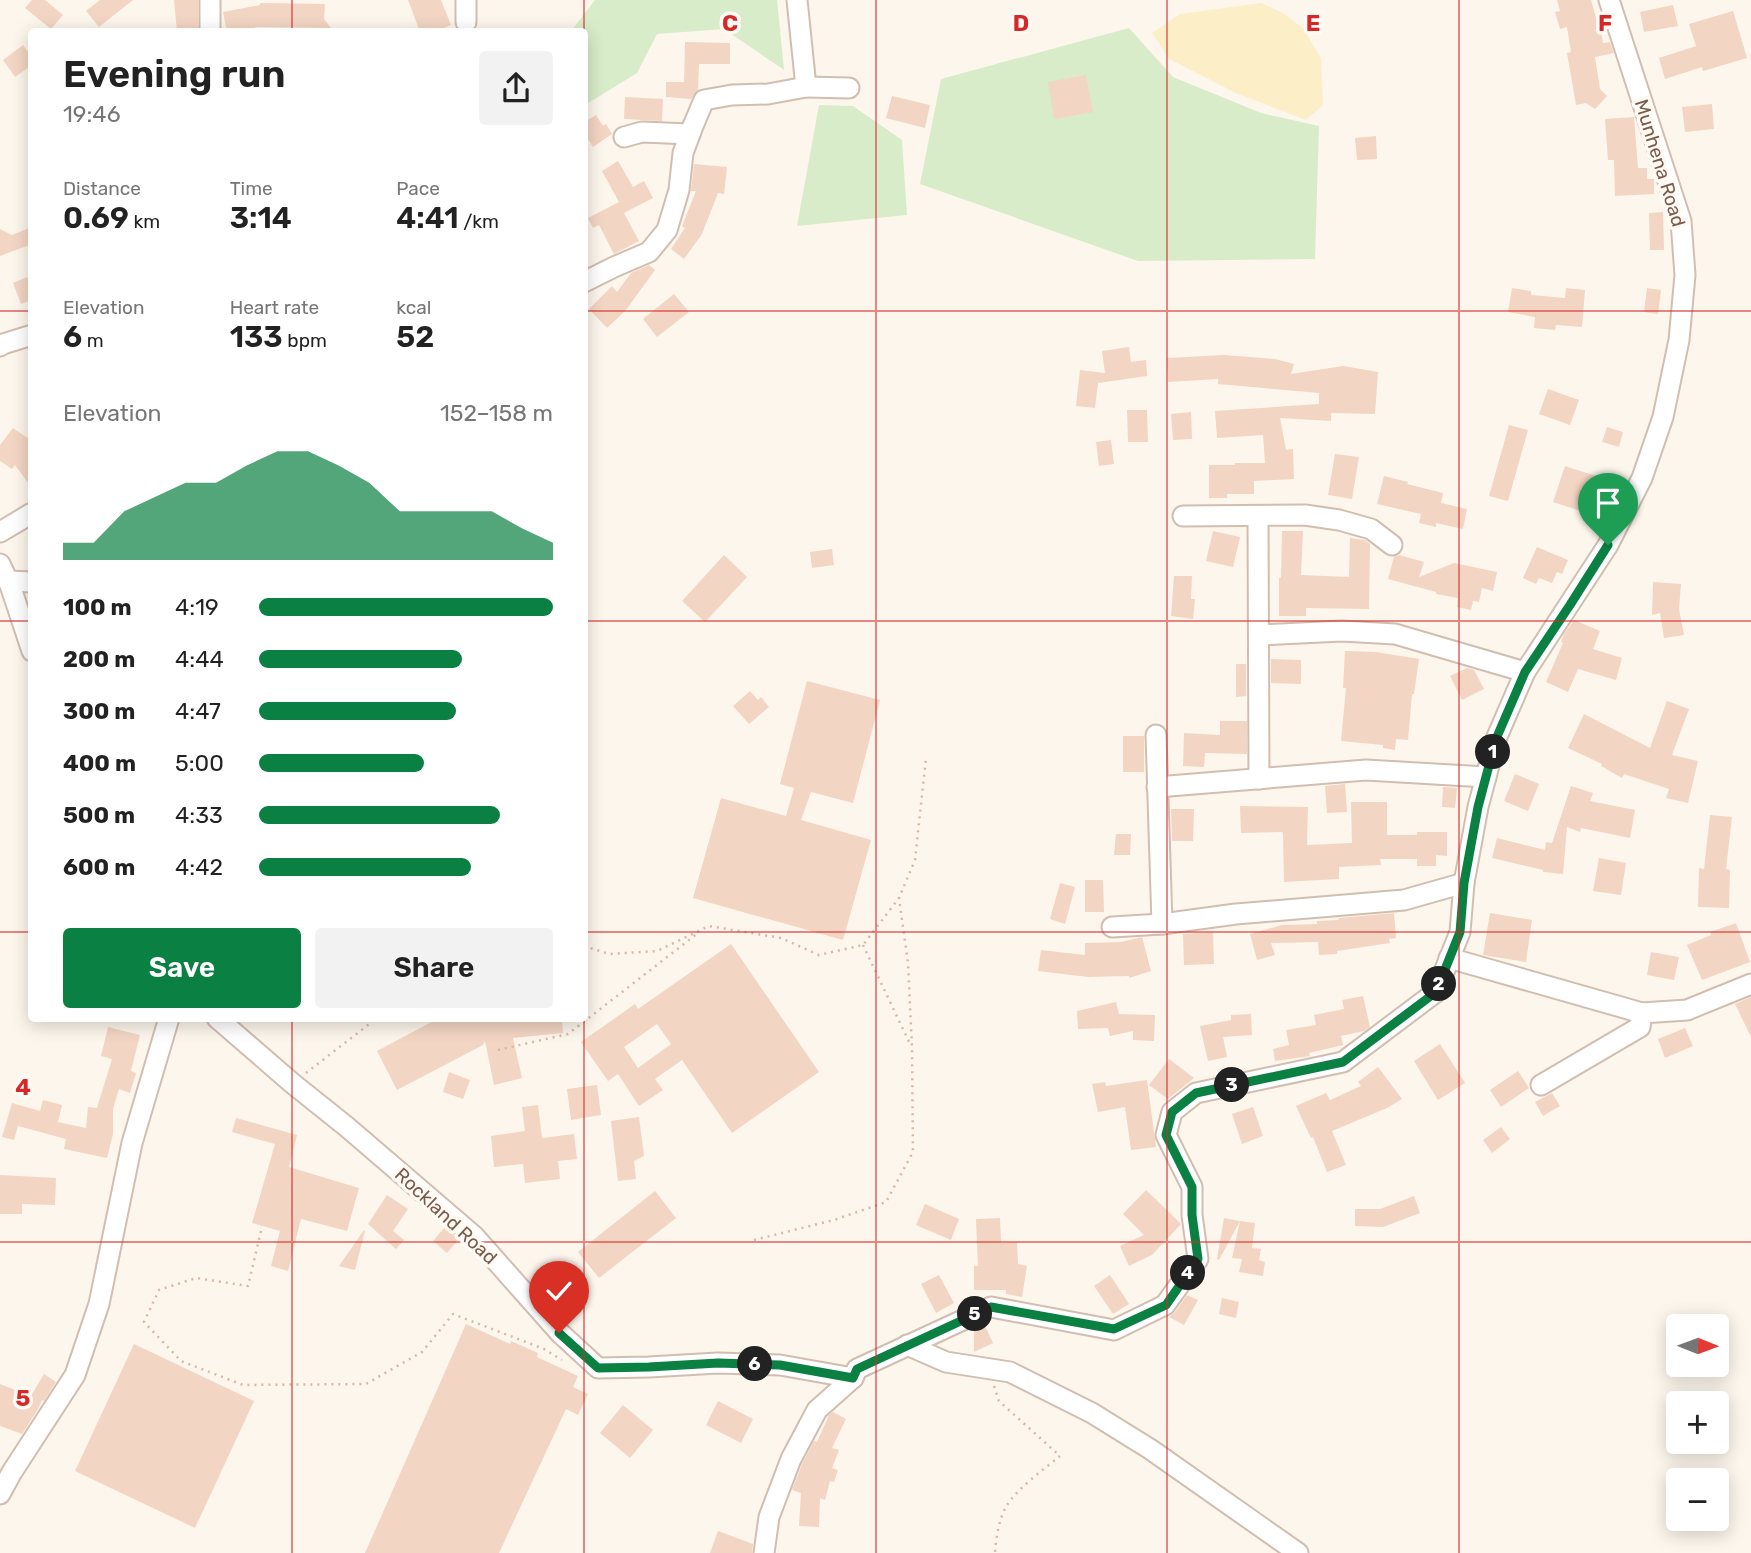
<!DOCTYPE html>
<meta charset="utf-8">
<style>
:root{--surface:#fff;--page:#f2f2f2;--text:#222;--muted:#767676;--accent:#0b8043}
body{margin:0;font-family:Rubik,sans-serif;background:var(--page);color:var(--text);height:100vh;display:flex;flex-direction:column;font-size:26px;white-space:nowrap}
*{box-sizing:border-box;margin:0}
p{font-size:23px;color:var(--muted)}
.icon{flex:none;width:38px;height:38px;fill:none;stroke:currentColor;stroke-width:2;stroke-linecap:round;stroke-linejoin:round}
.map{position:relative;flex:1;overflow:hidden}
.details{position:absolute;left:28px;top:28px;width:560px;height:994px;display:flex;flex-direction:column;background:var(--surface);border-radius:7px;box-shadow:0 4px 18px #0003}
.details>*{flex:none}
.needle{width:46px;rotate:91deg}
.buttons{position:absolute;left:1666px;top:1314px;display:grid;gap:14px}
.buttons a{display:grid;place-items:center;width:63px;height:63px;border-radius:7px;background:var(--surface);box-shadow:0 4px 18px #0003;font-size:35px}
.pin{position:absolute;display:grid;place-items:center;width:60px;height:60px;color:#fff;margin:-72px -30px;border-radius:50% 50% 50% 0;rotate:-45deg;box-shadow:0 0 7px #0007}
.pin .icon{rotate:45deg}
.km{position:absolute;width:35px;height:35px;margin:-18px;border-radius:50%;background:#222;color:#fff;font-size:19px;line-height:35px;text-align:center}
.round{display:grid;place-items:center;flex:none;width:74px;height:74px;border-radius:7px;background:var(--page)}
.head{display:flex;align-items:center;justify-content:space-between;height:119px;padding:0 35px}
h1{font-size:38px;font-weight:600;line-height:52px}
.stats{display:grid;grid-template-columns:repeat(3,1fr);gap:10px;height:119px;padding:7px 35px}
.stats div{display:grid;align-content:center}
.stats b{font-size:30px;font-weight:600}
.stats small{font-size:19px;font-weight:400}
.stats p{font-size:19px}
.chart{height:196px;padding:14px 35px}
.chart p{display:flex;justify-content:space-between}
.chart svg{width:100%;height:126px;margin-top:7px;fill:var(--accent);opacity:.7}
.cta{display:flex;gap:14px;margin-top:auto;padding:14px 35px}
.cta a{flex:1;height:80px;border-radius:7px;background:var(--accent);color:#fff;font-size:28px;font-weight:600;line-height:80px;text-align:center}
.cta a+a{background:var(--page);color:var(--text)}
ul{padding:0 35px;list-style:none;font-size:23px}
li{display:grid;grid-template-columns:112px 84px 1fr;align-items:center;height:52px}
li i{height:18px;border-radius:9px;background:var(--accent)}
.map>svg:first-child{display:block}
.green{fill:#d8ecc9}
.sand{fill:#fcefc7}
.building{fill:#f3d5c3;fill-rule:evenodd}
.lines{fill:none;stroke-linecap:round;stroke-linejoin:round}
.minor-casing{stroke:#d1beb0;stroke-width:23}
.path{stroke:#d9b8a5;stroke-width:2.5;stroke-dasharray:2 5;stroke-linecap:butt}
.minor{stroke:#fff;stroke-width:19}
.route-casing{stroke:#fff;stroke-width:14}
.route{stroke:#0b8043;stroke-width:9}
.grid{fill:none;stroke:#d62828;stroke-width:2;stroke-opacity:0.55}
.labels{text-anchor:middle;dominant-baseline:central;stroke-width:7;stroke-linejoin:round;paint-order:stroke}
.street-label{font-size:19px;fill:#7a5c4d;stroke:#fffaf3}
.grid-label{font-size:23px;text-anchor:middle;font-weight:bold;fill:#d62828;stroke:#fffaf3;stroke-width:7;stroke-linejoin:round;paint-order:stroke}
</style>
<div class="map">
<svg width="1751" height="1553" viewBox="0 0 1751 1553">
<rect width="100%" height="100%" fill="#fdf6ec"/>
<g class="green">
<polygon points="595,0 777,0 784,70 724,29 657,34 637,73 585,105 584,32 571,31"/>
<polygon points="1129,28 1173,77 1261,113 1319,126 1315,259 1138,261 920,184 941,79"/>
<polygon points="819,105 853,106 902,140 907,215 797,226"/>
</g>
<polygon class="sand" points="1261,3 1283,13 1303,28 1321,58 1323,105 1306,120 1238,94 1169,59 1152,33 1180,14"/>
<g class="building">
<polygon points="32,0 45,0 63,15 51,29 25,8"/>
<polygon points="100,0 133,0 99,27 86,11"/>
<polygon points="174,0 198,0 198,32 177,32"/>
<polygon points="408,0 441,0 451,25 435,32 420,32"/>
<polygon points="1557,0 1591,0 1598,25 1600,25 1603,43 1610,42 1614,53 1595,57 1600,89 1607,96 1595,109 1586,103 1576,105 1567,53 1571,52 1567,27 1560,29 1555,12 1560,11"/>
<polygon points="260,3 325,4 324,19 331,28 255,27 256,29 245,32 227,32 223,12 260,5"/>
<polygon points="1673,5 1678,26 1644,32 1640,12"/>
<polygon points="1733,11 1747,58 1703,71 1702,67 1665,79 1659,58 1696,46 1689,24"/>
<polygon points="685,42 730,43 730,64 699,64 698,90 691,99 666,97 666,82 684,82"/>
<polygon points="23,45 32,57 32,65 15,77 3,60"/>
<polygon points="1086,75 1093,112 1054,119 1048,82"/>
<polygon points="892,96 930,105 925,128 886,118"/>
<polygon points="625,97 663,99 662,121 624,119"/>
<polygon points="1712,104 1714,129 1685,132 1682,107"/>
<polygon points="596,115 603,126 606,124 612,134 593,147 584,133 584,122"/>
<polygon points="1634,117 1638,168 1647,168 1647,179 1654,179 1654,194 1615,196 1614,160 1608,160 1605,119"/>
<polygon points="1376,136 1377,159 1357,160 1355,138"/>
<polygon points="618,161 633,187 644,181 653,198 624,213 639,241 614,254 599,225 593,228 588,218 619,202 602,171"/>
<polygon points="694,164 727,167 724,194 718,193 702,234 684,259 671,249 685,228 682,226 696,191 691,191"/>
<polygon points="1663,212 1664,250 1650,250 1649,213"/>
<polygon points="32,227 32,244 0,256 0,229 12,235"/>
<polygon points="649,265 655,270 626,310 607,328 589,309 612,286 617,292 631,273"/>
<polygon points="27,277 32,287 32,300 21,304 13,283"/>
<polygon points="1512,288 1531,291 1531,295 1565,298 1566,288 1585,290 1582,327 1556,325 1555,330 1534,328 1535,317 1508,312"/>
<polygon points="1647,288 1661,290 1658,314 1644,312"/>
<polygon points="674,294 689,312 657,337 643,319"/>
<polygon points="1129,347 1131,362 1146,360 1147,376 1098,383 1095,408 1076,406 1080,370 1105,373 1102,351"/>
<polygon points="1224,355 1275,359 1294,364 1291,374 1343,366 1378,372 1375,414 1331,413 1331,421 1280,418 1286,450 1293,449 1294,479 1254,481 1254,494 1227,494 1227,498 1209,498 1209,465 1235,465 1235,463 1265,463 1263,435 1217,438 1215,411 1319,404 1319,393 1218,384 1218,379 1168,382 1167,358"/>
<polygon points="1548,389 1579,400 1570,425 1539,414"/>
<polygon points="1127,410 1147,410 1148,442 1128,442"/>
<polygon points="1191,412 1192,439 1173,440 1171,414"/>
<polygon points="1509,425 1528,430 1508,501 1489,496"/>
<polygon points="1607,427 1623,432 1619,447 1602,442"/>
<polygon points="13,428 32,441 32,488 15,465 12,469 0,461 0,445"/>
<polygon points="1111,440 1114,464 1099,466 1096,442"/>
<polygon points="1335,454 1359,457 1352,499 1328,495"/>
<polygon points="1565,466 1599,477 1587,513 1553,502"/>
<polygon points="1384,476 1408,482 1407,484 1443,493 1441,503 1467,509 1463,529 1436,523 1436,527 1419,523 1421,514 1377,504"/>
<polygon points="1213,531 1240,537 1233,567 1206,561"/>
<polygon points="1282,531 1303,531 1301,575 1349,577 1350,538 1365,540 1370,544 1369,609 1306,608 1306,616 1279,616 1279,578 1281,578"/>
<polygon points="1537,547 1568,560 1562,574 1557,572 1552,583 1539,578 1536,584 1523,578"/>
<polygon points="832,549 834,565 812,568 810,552"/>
<polygon points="724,555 747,577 705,622 682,601"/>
<polygon points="1399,555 1424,562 1419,577 1454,563 1497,572 1493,591 1482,588 1479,602 1473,601 1471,610 1457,607 1458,598 1436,594 1436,592 1388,579 1394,557"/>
<polygon points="1174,576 1192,576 1191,599 1195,599 1193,619 1171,616"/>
<polygon points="1653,582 1681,584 1679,609 1684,635 1664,638 1660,613 1652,615"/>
<polygon points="1574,620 1600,631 1593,649 1622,658 1616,680 1578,669 1568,692 1546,682 1563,643 1561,642 1564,634"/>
<polygon points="1345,651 1376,652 1419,659 1414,694 1412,694 1408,740 1396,739 1395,750 1383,748 1383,745 1341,741 1346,688 1343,688"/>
<polygon points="1271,659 1301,660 1301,684 1271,683"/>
<polygon points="1236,664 1246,664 1246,696 1236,697"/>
<polygon points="1467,668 1474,670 1484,689 1462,700 1450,676"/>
<polygon points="807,681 880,700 853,803 811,792 801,820 871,840 843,940 693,898 721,798 786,816 794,788 780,784"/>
<polygon points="750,691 758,700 761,697 769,707 749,724 733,706"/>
<polygon points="1667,701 1689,709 1672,755 1698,761 1688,803 1666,798 1669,789 1624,774 1622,778 1601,766 1602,764 1568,748 1584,714 1650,748"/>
<polygon points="1220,721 1247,721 1247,754 1205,753 1204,767 1183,766 1184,733 1220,735"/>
<rect x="1123" y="736" width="21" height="36"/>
<polygon points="1515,774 1539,784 1528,811 1504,801"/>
<polygon points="1345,784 1347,812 1327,813 1325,786"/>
<polygon points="1571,786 1593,793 1590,801 1635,810 1630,838 1581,828 1580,832 1567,827 1563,874 1543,872 1543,870 1492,858 1497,838 1545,850 1546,842 1552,843"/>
<polygon points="1443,787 1457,788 1455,808 1442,807"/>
<polygon points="1351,802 1387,802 1387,835 1417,835 1417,832 1447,832 1447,856 1436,855 1436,866 1417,866 1417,859 1380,859 1381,865 1339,867 1339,879 1284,882 1283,833 1282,832 1241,833 1240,806 1308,807 1307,845 1352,843"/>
<polygon points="1171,809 1194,809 1193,841 1172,841"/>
<polygon points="1710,815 1732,817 1726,869 1730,870 1729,908 1698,907 1699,868 1704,869"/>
<polygon points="1116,834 1131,834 1130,855 1114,855"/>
<polygon points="1599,858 1626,863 1621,895 1593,891"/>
<polygon points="1085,880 1103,880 1104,912 1085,912"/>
<polygon points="1060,883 1075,887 1065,924 1050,919"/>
<polygon points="1394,913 1396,938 1389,939 1390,943 1337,951 1337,954 1319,955 1318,942 1271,943 1275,955 1257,960 1250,934 1282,925 1317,924 1317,921 1339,920 1338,918 1340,918"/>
<polygon points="1490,913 1532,920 1526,962 1483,955"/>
<polygon points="1736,923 1750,962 1702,980 1687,945 1711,935 1710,932"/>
<polygon points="1213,932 1214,964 1184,965 1183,934"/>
<polygon points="1142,937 1151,971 1129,978 1129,976 1088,977 1038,971 1041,950 1085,955 1085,943 1121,942"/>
<path d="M731 944 819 1072 732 1133 682 1060 655 1079 663 1090 639 1106 618 1074 608 1081 581 1042 635 1004 638 1009ZM657 1024 671 1044 638 1068 624 1047Z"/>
<polygon points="1651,952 1679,957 1674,980 1647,975"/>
<polygon points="1363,996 1370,1027 1364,1031 1341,1036 1343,1045 1309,1053 1310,1056 1275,1061 1273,1049 1289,1045 1286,1030 1316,1025 1314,1015 1344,1009 1342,1000"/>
<polygon points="1751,997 1751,1037 1735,1004"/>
<polygon points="1116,1002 1119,1014 1155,1015 1154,1041 1133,1040 1133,1031 1110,1036 1108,1028 1078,1029 1077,1011"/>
<polygon points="1251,1014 1252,1035 1223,1037 1227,1057 1208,1061 1200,1026 1231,1020 1231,1015"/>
<polygon points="439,1018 562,1018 563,1033 513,1038 522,1078 494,1085 485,1041 483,1045 397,1090 377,1051"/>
<polygon points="108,1027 140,1035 131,1071 136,1073 130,1093 119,1089 113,1109 113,1134 107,1158 64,1149 66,1139 18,1126 14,1140 2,1137 12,1103 40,1111 43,1100 62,1105 58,1122 86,1128 88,1107 97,1108 112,1059 101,1056"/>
<polygon points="1685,1028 1693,1046 1665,1058 1658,1039"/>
<polygon points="1440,1044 1465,1083 1438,1100 1414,1061"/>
<polygon points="1169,1059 1194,1078 1168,1099 1149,1085"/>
<polygon points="1378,1067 1402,1099 1387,1108 1332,1131 1346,1165 1327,1172 1313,1137 1311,1138 1296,1106 1326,1093 1330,1100 1361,1086 1358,1082"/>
<polygon points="1518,1071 1529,1088 1501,1107 1490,1090"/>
<polygon points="449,1072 470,1080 463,1099 443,1092"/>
<polygon points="1147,1080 1156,1147 1131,1150 1125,1107 1098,1112 1092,1084 1105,1082 1106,1086"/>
<polygon points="597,1085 601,1115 571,1120 567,1089"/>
<polygon points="1552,1093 1560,1106 1543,1116 1535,1102"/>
<polygon points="538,1105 542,1138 574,1134 577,1159 558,1161 560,1179 525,1183 523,1164 494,1167 491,1136 525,1131 522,1107"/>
<polygon points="1253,1107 1263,1136 1242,1144 1232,1114"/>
<polygon points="639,1117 644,1156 634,1161 636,1179 618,1181 611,1121"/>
<polygon points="236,1118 297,1135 289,1167 359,1188 347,1231 301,1219 288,1271 271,1266 280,1231 252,1223 275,1144 232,1132"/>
<polygon points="1501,1127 1510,1139 1492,1153 1483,1140"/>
<polygon points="0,1175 56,1178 55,1205 22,1204 22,1214 0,1214"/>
<polygon points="1146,1190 1181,1224 1152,1255 1129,1266 1120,1246 1144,1235 1123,1214"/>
<polygon points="655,1191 676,1218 599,1278 578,1252"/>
<polygon points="387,1195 408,1209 393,1231 404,1240 396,1249 368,1224"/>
<polygon points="1414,1196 1420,1213 1383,1227 1355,1226 1355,1209 1380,1209"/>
<polygon points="925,1204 959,1219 951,1240 916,1225"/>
<polygon points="1000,1218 1001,1243 1017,1242 1018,1264 1027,1266 1022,1297 1006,1294 1006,1290 974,1290 974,1266 978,1266 976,1219"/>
<polygon points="1224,1218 1240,1221 1219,1260 1217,1259"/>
<polygon points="1240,1221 1255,1223 1252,1248 1261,1249 1259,1260 1265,1262 1263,1276 1239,1272 1242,1259 1232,1258"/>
<polygon points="445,1227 459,1239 447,1253 433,1241"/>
<polygon points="364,1230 365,1231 355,1270 339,1266"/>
<polygon points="939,1275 954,1303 936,1313 921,1284"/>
<polygon points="1110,1275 1129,1304 1113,1314 1094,1286"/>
<polygon points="1187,1295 1198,1300 1184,1325 1169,1317 1175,1312"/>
<polygon points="1222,1298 1239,1302 1236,1318 1219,1314"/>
<polygon points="466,1324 510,1344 511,1341 538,1353 537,1357 578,1376 573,1387 588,1394 578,1415 566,1409 499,1553 365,1553"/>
<polygon points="985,1326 993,1343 974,1352 974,1331"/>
<polygon points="134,1344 254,1401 195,1528 75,1471"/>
<polygon points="44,1374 56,1382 44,1401 42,1400 38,1409 22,1434 0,1426 0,1384 31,1396"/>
<polygon points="718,1401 753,1419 741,1443 706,1425"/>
<polygon points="623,1405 653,1430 630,1458 600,1433"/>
<polygon points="833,1412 846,1419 832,1448 839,1450 832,1468 838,1470 834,1482 830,1481 825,1500 820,1498 819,1527 799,1526 801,1493 792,1490 802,1464 814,1441 817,1442 829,1415"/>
<polygon points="718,1531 753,1544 752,1553 710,1553"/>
</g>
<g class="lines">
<g class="minor-casing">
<g id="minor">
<polyline points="210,0 210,32"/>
<polyline points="466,0 466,22"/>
<polyline points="797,0 806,87 849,88"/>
<polyline points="624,137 642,132 690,134"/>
<polyline points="584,282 614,267 649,252 667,230 679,190 683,153 693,126 704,100 732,95 768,94 806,87"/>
<polyline points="0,346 3,344 32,335"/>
<polyline points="1183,516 1305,515 1339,520 1371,529 1392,545"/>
<polyline points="1258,516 1259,779"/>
<polyline points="0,532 32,513"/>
<polyline points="0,564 10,585 32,651"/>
<polyline points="8,581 32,582"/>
<polyline points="1259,635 1342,631 1395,634 1525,672"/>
<polyline points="1156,735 1162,924"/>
<polyline points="1157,787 1366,770 1486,777"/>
<polyline points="1112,927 1162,924 1236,914 1404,900 1464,883"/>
<polyline points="1449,958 1642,1013"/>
<polyline points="217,1018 292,1083 347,1127 474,1236 560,1333 598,1368 649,1367 718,1363 780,1365 853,1378"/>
<polyline points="1541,1085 1640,1027 1642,1013 1687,1010 1751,984"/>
<polyline points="907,1345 946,1362 1010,1372 1092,1413 1150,1449 1298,1553"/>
<polyline points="0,1494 12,1472 75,1375 99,1304 132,1143 169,1018"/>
<polyline points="764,1553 769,1517 791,1459 817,1410 853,1378 857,1369 991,1307 1114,1330 1165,1305 1198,1259 1192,1215 1192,1187 1166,1135 1172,1112 1196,1093 1343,1062 1436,992 1460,932 1464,883 1478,807 1496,739 1525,672 1608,545 1642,478 1663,417 1679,340 1685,275 1681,221 1609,0"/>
</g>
</g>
<g class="path">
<polyline points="863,945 911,1046"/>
<polyline points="584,946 609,954 657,951 709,926 781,938 819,955 863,945 899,898 915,860 926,758"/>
<polyline points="498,1050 568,1034 698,933"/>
<polyline points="306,1073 377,1018"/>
<polyline points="261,1231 248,1286 196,1278 159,1290 144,1322 181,1361 243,1385 366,1384 422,1352 453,1314 544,1349 562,1360"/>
<polyline points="754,1240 834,1220 886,1202 913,1152 912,1048 908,963 899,898"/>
<path d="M994 1386 999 1401 1060 1456C1044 1469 1018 1488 1007 1505 999 1518 996 1538 995 1553"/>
</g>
<use href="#minor" class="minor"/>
</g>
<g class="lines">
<g class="route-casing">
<polyline id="route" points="559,1333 598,1368 649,1367 718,1363 780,1365 853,1378 857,1369 991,1307 1114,1329 1166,1305 1198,1259 1192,1215 1192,1187 1166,1135 1172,1112 1196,1093 1343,1062 1436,992 1460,932 1464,883 1478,807 1496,739 1525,672 1570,605 1608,545"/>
</g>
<use href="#route" class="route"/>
</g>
<path class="grid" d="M292 0V32M584 0V32M876 0V1553M1167 0V1553M1459 0V1553M0 311H32M584 311H1751M0 621H32M584 621H1751M0 932H32M584 932H1751M292 1018V1553M584 1018V1553M0 1242H1751"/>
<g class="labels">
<g class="street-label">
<text transform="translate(1660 163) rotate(73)">Munhena Road</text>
<text transform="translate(446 1216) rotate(43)">Rockland Road</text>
</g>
</g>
<g class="grid-label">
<text x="730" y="31">C</text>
<text x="1021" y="31">D</text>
<text x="1313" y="31">E</text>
<text x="1605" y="31">F</text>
<text x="23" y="1095">4</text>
<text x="23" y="1406">5</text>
</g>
</svg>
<div class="buttons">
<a><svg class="needle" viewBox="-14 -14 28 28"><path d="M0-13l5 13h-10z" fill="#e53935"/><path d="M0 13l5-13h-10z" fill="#767676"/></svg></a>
<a>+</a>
<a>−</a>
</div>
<div class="pin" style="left:1608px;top:545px;background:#1e9e55"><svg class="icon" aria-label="arrive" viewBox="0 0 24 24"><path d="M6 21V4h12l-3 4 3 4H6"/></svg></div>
<div class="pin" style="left:559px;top:1333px;background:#d93025"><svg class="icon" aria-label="check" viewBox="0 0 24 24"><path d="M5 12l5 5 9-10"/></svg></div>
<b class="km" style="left:1493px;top:752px">1</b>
<b class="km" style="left:1439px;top:984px">2</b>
<b class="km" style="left:1232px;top:1085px">3</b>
<b class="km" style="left:1188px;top:1273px">4</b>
<b class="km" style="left:975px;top:1314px">5</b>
<b class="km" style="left:755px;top:1364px">6</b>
<section class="details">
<div class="head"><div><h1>Evening run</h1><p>19:46</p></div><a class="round"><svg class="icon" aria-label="share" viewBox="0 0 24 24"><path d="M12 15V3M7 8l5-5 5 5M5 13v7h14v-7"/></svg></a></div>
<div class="stats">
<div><p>Distance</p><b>0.69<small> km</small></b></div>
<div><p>Time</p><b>3:14</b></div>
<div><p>Pace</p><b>4:41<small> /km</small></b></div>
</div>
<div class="stats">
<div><p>Elevation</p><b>6<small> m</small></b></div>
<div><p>Heart rate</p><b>133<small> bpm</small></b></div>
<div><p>kcal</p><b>52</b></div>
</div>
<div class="chart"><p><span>Elevation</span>152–158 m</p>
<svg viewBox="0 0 160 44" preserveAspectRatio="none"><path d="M0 44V38L10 38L20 27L30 22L40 17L50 17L60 11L70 6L80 6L90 11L100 17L110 27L120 27L130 27L140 27L150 33L160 38V44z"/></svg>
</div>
<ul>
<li><b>100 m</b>4:19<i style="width:100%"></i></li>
<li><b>200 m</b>4:44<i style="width:69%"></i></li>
<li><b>300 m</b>4:47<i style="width:67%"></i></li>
<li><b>400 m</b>5:00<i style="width:56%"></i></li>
<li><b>500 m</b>4:33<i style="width:82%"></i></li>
<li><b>600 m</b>4:42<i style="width:72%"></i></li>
</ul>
<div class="cta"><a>Save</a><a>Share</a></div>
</section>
</div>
